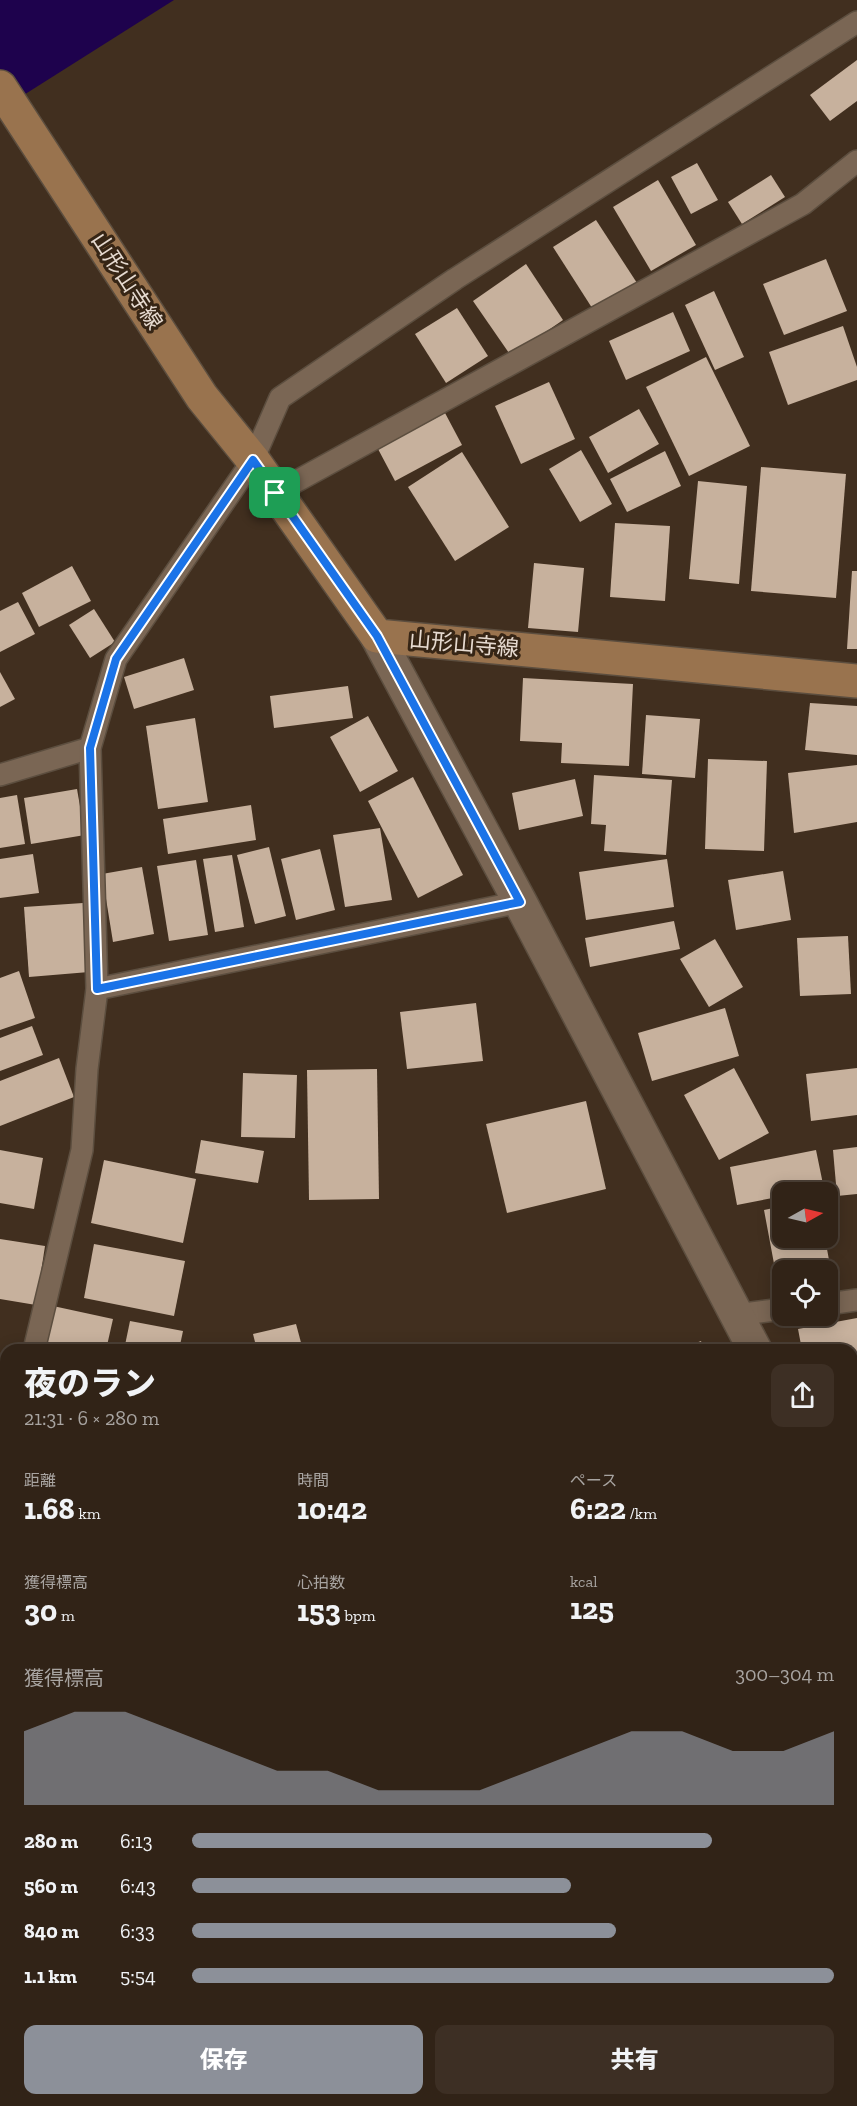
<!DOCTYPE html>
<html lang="ja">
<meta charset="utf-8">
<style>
:root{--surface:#312317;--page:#3d2f24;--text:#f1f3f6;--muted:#a8a4a1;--line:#4c4036;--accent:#8c9099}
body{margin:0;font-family:"Zilla Slab","Noto Sans JP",serif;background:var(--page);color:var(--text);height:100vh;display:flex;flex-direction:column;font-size:22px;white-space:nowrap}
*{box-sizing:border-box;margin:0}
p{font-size:20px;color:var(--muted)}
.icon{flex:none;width:33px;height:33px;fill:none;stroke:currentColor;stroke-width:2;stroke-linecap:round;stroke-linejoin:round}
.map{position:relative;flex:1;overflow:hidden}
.panel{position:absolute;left:0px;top:1344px;width:858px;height:762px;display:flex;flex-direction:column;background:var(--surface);border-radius:18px 18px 0 0;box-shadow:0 3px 15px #0003,0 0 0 2px var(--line)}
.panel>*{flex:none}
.needle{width:39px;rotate:82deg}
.tools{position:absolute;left:772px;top:1182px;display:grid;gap:12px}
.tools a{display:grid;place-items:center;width:66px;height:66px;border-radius:12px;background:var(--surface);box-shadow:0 3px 15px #0003,0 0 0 2px var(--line);font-size:30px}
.pin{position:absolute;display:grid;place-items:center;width:51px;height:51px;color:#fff;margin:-26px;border-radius:12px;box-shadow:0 3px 9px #0006}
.round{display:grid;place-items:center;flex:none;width:63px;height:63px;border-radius:12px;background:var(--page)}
.overview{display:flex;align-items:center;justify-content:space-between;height:102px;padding:0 24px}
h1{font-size:33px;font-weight:800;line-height:45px}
.metrics{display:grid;grid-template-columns:repeat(3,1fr);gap:9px;height:102px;padding:6px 24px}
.metrics div{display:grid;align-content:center}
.metrics b{font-size:30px;font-weight:800}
.metrics small{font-size:16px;font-weight:400}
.metrics p{font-size:16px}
.chart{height:168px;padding:12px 24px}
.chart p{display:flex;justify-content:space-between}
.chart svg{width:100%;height:108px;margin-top:6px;fill:var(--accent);opacity:.7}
.action{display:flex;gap:12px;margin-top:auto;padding:12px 24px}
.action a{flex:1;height:69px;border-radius:12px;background:var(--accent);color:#fff;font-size:24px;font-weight:800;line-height:69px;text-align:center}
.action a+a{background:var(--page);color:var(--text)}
ul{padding:0 24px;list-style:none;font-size:20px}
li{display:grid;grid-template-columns:96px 72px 1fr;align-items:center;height:45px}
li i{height:15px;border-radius:8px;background:var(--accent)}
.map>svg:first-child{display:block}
.water{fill:#1e024d}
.building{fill:#c7b19d}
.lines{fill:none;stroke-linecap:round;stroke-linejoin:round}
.service-casing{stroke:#5c4e3f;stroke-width:24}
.minor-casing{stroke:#5c4e3f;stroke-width:36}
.primary-casing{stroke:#5c4e3f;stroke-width:36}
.service{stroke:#7a6654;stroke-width:21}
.minor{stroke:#7a6654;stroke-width:33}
.primary{stroke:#99734e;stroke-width:33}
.route-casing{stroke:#fff;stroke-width:12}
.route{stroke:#1a73e8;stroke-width:8}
.labels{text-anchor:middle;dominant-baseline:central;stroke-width:6;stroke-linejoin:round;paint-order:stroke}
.street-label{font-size:22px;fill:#e6dad0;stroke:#362515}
</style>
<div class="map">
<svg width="857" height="2106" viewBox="0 0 857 2106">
<rect width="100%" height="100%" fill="#412f1f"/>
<polygon class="water" points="0,0 174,0 0,110"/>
<g class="building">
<polygon points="857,60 857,101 830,121 810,95"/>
<polygon points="697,163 718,200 691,214 671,177"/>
<polygon points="771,175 785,197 742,224 728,202"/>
<polygon points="658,180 696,245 651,271 613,207"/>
<polygon points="596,220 637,283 594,311 553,247"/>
<polygon points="826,259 847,311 784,335 763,284"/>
<polygon points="526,264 563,320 511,356 473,301"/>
<polygon points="714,291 744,357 715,370 685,305"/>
<polygon points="457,308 488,356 446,383 415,334"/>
<polygon points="673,312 690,351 626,380 609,341"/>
<polygon points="843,326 857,367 857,380 788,405 769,352"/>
<polygon points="706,357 750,446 689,476 646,387"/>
<polygon points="549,382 575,439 521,464 495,406"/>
<polygon points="639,409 659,444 608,473 589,437"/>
<polygon points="445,413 462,445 395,481 378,449"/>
<polygon points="581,450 612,504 580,522 549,469"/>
<polygon points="665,451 681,486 627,512 610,479"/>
<polygon points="462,452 509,527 455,561 408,487"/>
<polygon points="761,467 846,474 836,598 751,591"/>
<polygon points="698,481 747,486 739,584 689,579"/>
<polygon points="615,523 670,526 665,601 610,597"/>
<polygon points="534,563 584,568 578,632 528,628"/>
<polygon points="72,566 91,601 39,627 22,593"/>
<polygon points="852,571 857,571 857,649 847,649"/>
<polygon points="18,602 35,634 0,652 0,611"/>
<polygon points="94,609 115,642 90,658 69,625"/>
<polygon points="184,658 194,690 134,709 124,677"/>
<polygon points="0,672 15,699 0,707"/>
<polygon points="523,678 633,684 629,766 561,763 562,743 520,741"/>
<polygon points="348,686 353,718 274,728 270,696"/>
<polygon points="810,703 857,706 857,755 805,750"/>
<polygon points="646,715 700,719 695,778 642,774"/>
<polygon points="368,716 398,771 360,792 330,737"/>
<polygon points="195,718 208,802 158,809 146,726"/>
<polygon points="708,759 767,761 764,851 705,849"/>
<polygon points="857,765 857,822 794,833 788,773"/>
<polygon points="594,775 672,780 666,855 604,851 606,825 591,824"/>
<polygon points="413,777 463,875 418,898 368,801"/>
<polygon points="575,779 583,816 519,830 512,793"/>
<polygon points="77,789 85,835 31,844 24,798"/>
<polygon points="17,795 25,844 0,848 0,798"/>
<polygon points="251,805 256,840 168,854 163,819"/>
<polygon points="380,828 392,900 345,907 333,835"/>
<polygon points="269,847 286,916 255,924 237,855"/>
<polygon points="320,849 335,910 296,920 281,859"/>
<polygon points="33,854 39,893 0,898 0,859"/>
<polygon points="232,855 244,927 215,932 203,859"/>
<polygon points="667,859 674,907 586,920 579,872"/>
<polygon points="196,860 208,935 169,941 157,866"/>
<polygon points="142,867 154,934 113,942 102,874"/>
<polygon points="783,871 791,920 736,930 728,880"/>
<polygon points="83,903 89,972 29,977 24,907"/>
<polygon points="674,921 680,949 590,967 585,938"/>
<polygon points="848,936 851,994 800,996 797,938"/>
<polygon points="715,939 743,987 709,1007 680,959"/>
<polygon points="19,971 35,1018 0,1030 0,978"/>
<polygon points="476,1003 483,1061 407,1069 400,1012"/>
<polygon points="725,1008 739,1056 652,1081 638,1033"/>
<polygon points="32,1026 43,1055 0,1071 0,1038"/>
<polygon points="59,1058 74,1097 0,1126 0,1081"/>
<polygon points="734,1068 769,1133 719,1160 684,1095"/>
<polygon points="857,1068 857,1115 811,1121 806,1074"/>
<polygon points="377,1069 379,1199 309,1200 307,1070"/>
<polygon points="243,1073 297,1075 295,1138 241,1137"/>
<polygon points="586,1101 606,1189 507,1213 486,1124"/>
<polygon points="201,1140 264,1151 258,1183 195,1173"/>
<polygon points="857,1147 857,1194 837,1196 833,1150"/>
<polygon points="0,1150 43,1158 34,1209 0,1203"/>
<polygon points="816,1150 824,1189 803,1192 783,1192 783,1196 737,1205 730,1167"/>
<polygon points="104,1160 196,1179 183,1243 91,1223"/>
<polygon points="783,1206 783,1238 825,1238 829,1260 775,1269 764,1210"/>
<polygon points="0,1239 45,1246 36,1305 0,1299"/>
<polygon points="94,1244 185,1261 174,1316 84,1298"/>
<polygon points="53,1306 113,1319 106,1350 44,1350"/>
<polygon points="857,1318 857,1386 852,1387 852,1350 802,1350 798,1329"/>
<polygon points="130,1321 183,1331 179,1350 124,1350"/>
<polygon points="296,1324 303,1350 257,1350 253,1334"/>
<polygon points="701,1341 704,1350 678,1350"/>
<polygon points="0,1386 6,1387 6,1418 0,1418"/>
<polygon points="857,1407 857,1477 852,1467 852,1409"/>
<polygon points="855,1551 857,1554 857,1620 852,1622 852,1552"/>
<polygon points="4,1603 6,1603 6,1639 1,1639"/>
<polygon points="2,1648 6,1649 6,1688 0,1687 0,1657"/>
<polygon points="0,1696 6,1698 1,1720 0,1719"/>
<polygon points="5,1738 6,1756 0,1757"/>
<polygon points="852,1765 857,1777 857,1791 852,1793"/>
<polygon points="852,1869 857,1885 852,1887"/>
<polygon points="857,1988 857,2062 852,2063 852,1989"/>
<polygon points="0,2054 6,2054 6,2100 50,2100 50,2106 0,2106"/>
<polygon points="852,2093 857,2093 857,2106 848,2106 848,2100 852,2100"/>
<polygon points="75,2100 148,2100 147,2106 75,2106"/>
<polygon points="158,2100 202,2100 203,2106 159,2106"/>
<polygon points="269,2100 298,2100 300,2106 252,2106"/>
<polygon points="501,2100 558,2100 559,2106 502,2106"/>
</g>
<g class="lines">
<g class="service-casing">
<g id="service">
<polyline points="275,493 803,204 857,161"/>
<polyline points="0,775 90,748"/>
<polyline points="97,989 520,902"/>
<polyline points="828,1304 857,1300"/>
<polyline points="736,1315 783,1309"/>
<polyline points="34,1350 82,1150 87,1069 97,989 90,748 116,659 253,460 280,398 455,279 857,22"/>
<polyline points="0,1468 6,1448"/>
<polyline points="0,1771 6,1769"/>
<polyline points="852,1834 857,1833"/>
<polyline points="0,1929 6,1929"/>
</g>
</g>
<g class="minor-casing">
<g id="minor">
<polyline points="377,636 520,902 755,1350"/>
<polyline points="852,1522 857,1532"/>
</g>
</g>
<g class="primary-casing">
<polyline id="primary" points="0,87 202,397 253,460 377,636 857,681"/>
</g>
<use href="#service" class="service"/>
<use href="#minor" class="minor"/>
<use href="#primary" class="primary"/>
</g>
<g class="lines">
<g class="route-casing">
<polygon id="route" points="253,460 377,636 520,902 97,989 90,748 116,659"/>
</g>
<use href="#route" class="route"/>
</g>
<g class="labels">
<g class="street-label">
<text transform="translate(127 281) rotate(57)">山形山寺線</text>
<text transform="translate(464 644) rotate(5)">山形山寺線</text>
</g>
</g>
</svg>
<div class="tools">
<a><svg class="needle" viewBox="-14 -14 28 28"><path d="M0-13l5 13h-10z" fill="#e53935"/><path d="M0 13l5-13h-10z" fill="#a8a4a1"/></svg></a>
<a><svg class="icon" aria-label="locate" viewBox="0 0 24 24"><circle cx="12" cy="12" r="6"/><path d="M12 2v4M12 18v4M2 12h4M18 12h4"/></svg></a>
</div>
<div class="pin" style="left:275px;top:493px;background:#1e9e55"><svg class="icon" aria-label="arrive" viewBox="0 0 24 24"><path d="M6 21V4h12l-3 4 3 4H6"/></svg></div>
<section class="panel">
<div class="overview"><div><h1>夜のラン</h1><p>21:31 · 6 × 280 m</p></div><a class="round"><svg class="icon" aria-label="share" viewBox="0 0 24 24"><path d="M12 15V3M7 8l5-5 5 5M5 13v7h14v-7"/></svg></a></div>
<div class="metrics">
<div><p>距離</p><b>1.68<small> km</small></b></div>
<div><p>時間</p><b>10:42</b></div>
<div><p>ペース</p><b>6:22<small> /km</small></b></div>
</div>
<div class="metrics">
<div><p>獲得標高</p><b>30<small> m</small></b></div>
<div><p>心拍数</p><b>153<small> bpm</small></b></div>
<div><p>kcal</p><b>125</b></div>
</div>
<div class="chart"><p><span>獲得標高</span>300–304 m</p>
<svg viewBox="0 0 160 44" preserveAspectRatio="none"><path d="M0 44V14L10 6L20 6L30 14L40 22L50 30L60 30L70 38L80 38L90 38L100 30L110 22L120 14L130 14L140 22L150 22L160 14V44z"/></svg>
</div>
<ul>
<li><b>280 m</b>6:13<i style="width:81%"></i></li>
<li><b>560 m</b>6:43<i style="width:59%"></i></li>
<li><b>840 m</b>6:33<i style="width:66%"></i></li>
<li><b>1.1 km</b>5:54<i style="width:100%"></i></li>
</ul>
<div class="action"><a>保存</a><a>共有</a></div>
</section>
</div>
